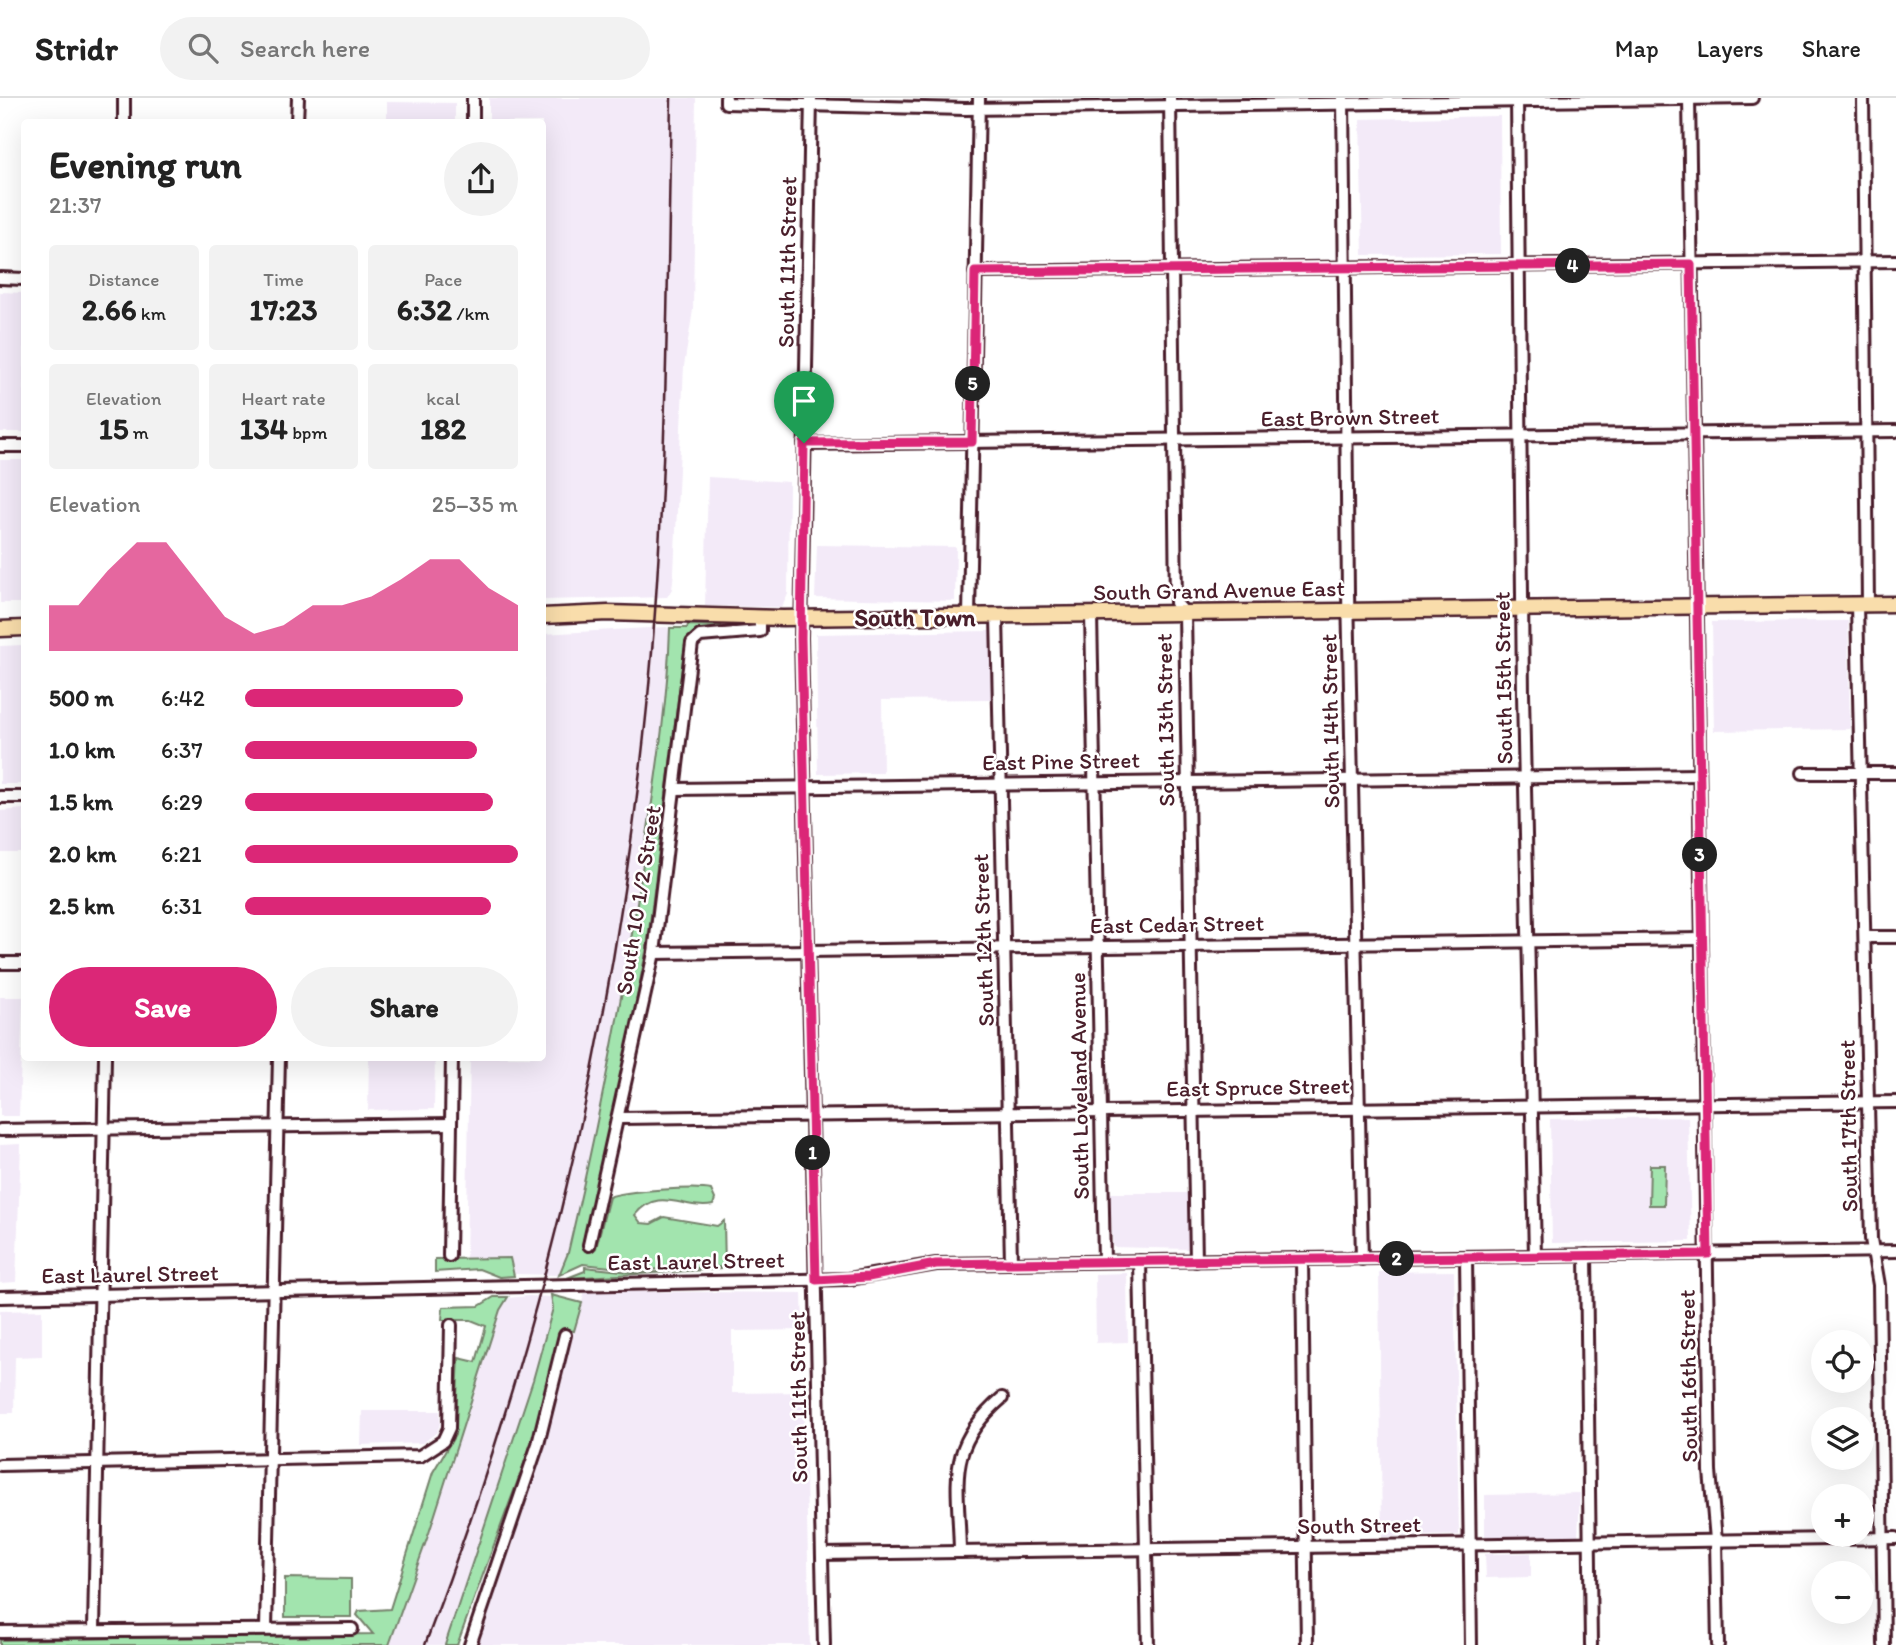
<!DOCTYPE html>
<meta charset="utf-8">
<style>
:root{--surface:#fff;--page:#f2f2f2;--text:#222;--muted:#767676;--line:#e0e0e0;--accent:#db2777}
body{margin:0;font-family:Itim,sans-serif;background:var(--page);color:var(--text);height:100vh;display:flex;flex-direction:column;font-size:26px;white-space:nowrap}
*{box-sizing:border-box;margin:0}
p{font-size:23px;color:var(--muted)}
.icon{flex:none;width:38px;height:38px;fill:none;stroke:currentColor;stroke-width:2;stroke-linecap:round;stroke-linejoin:round}
.map{position:relative;flex:1;overflow:hidden}
.drawer{position:absolute;left:21px;top:21px;width:525px;height:942px;display:flex;flex-direction:column;background:var(--surface);border-radius:7px;box-shadow:0 7px 28px #0002}
.drawer>*{flex:none}
.controls{position:absolute;left:1811px;top:1232px;display:grid;gap:14px}
.controls a{display:grid;place-items:center;width:63px;height:63px;border-radius:50%;background:var(--surface);box-shadow:0 7px 28px #0002;font-size:35px}
.pin{position:absolute;display:grid;place-items:center;width:60px;height:60px;color:#fff;margin:-72px -30px;border-radius:50% 50% 50% 0;rotate:-45deg;box-shadow:0 0 7px #0007}
.pin .icon{rotate:45deg}
.km{position:absolute;width:35px;height:35px;margin:-18px;border-radius:50%;background:#222;color:#fff;font-size:19px;line-height:35px;text-align:center}
.round{display:grid;place-items:center;flex:none;width:74px;height:74px;border-radius:37px;background:var(--page)}
.head{display:flex;align-items:center;justify-content:space-between;height:119px;padding:0 28px}
h1{font-size:38px;font-weight:800;line-height:52px}
.figures{display:grid;grid-template-columns:repeat(3,1fr);gap:10px;height:119px;padding:7px 28px}
.figures div{display:grid;align-content:center;border-radius:7px;background:var(--page);text-align:center}
.figures b{font-size:30px;font-weight:800}
.figures small{font-size:19px;font-weight:400}
.figures p{font-size:19px}
.chart{height:196px;padding:14px 28px}
.chart p{display:flex;justify-content:space-between}
.chart svg{width:100%;height:126px;margin-top:7px;fill:var(--accent);opacity:.7}
.primary-button{display:flex;gap:14px;margin-top:auto;padding:14px 28px}
.primary-button a{flex:1;height:80px;border-radius:42px;background:var(--accent);color:#fff;font-size:28px;font-weight:800;line-height:80px;text-align:center}
.primary-button a+a{background:var(--page);color:var(--text)}
ul{padding:0 28px;list-style:none;font-size:23px}
li{display:grid;grid-template-columns:112px 84px 1fr;align-items:center;height:52px}
li i{height:18px;border-radius:9px;background:var(--accent)}
header{display:flex;align-items:center;gap:42px;box-sizing:border-box;height:98px;padding:0 35px;background:var(--surface);border-bottom:2px solid var(--line)}
header strong{font-size:33px}
nav{display:flex;gap:38px;margin-inline-start:auto;font-size:24px}
.search{width:490px;height:63px;background:var(--page);display:flex;align-items:center;gap:18px;box-sizing:border-box;padding:0 24px;border-radius:38px;color:var(--muted);font-size:26px}
.map>svg:first-child{display:block}
.built{fill:#f3eaf8}
.green{fill:#a2e4ae;stroke:#76826c;stroke-width:2}
.lines{fill:none;stroke-linecap:round;stroke-linejoin:round}
.minor-casing{stroke:#4a1f2b;stroke-width:16}
.major-casing{stroke:#4a1f2b;stroke-width:19}
.minor{stroke:#fff;stroke-width:10}
.major{stroke:#f9ddab;stroke-width:14}
.rail{stroke:#4a1f2b;stroke-width:2.5}
.route-casing{stroke:#fff;stroke-width:14}
.route{stroke:#db2777;stroke-width:9}
.labels{text-anchor:middle;dominant-baseline:central;stroke-width:5;stroke-linejoin:round;paint-order:stroke}
.street-label{font-size:23px;fill:#4a1f2b;stroke:#fff}
.neighbourhood-label{font-size:24px;font-weight:bold;fill:#4a1f2b;stroke:#fff}
</style>
<header>
<strong>Stridr</strong>
<div class="search"><svg class="icon" aria-label="search" viewBox="0 0 24 24"><circle cx="10" cy="10" r="6"/><path d="M15 15l6 6"/></svg>Search here</div>
<nav><a>Map</a><a>Layers</a><a>Share</a></nav>
</header>
<div class="map">
<svg width="1896" height="1547" viewBox="0 0 1896 1547">
<rect width="100%" height="100%" fill="#fff"/>
<filter id="ink" filterUnits="userSpaceOnUse"><feTurbulence type="fractalNoise" baseFrequency=".0143" numOctaves="2"/><feDisplacementMap in="SourceGraphic" scale="14" xChannelSelector="R" yChannelSelector="G"/><feConvolveMatrix kernelMatrix="1 2 1 2 8 2 1 2 1" color-interpolation-filters="sRGB"/></filter>
<g filter="url(#ink)">
<g class="built">
<polygon points="489,0 696,0 693,212 684,268 674,474 672,491 667,499 543,502 542,24 489,24"/>
<polygon points="387,4 455,5 455,24 387,24"/>
<polygon points="1500,18 1501,156 1363,157 1360,21"/>
<polygon points="0,194 24,195 24,334 0,334"/>
<rect x="0" y="362" width="24" height="143"/>
<polygon points="708,379 789,384 788,496 782,509 705,508"/>
<polygon points="817,447 956,449 955,503 815,500"/>
<polygon points="1848,523 1850,631 1714,633 1712,524"/>
<polygon points="666,529 670,530 670,547 660,650 631,851 601,1011 568,1155 559,1177 515,1176 510,1161 466,1162 470,959 542,959 543,536"/>
<polygon points="990,533 991,601 882,602 883,675 818,676 816,536"/>
<polygon points="24,547 24,686 0,686 0,548"/>
<polygon points="24,711 24,755 0,755 0,713"/>
<polygon points="0,899 23,899 19,1018 0,1018"/>
<polygon points="369,959 435,959 434,1011 368,1012"/>
<polygon points="1688,1019 1691,1143 1552,1145 1550,1021"/>
<polygon points="21,1046 16,1184 0,1185 0,1047"/>
<polygon points="1110,1095 1192,1095 1193,1140 1189,1151 1113,1149"/>
<polygon points="1454,1173 1459,1437 1382,1439 1379,1174"/>
<polygon points="1127,1175 1128,1244 1096,1245 1095,1176"/>
<polygon points="585,1193 802,1195 803,1232 732,1233 732,1295 804,1294 810,1547 474,1547 534,1374"/>
<polygon points="528,1198 551,1199 553,1210 533,1282 445,1547 389,1547 429,1435 500,1212 508,1200"/>
<polygon points="42,1212 42,1258 15,1259 14,1315 0,1315 0,1213"/>
<polygon points="362,1313 440,1313 440,1326 437,1334 423,1345 361,1347"/>
<polygon points="1580,1395 1578,1439 1485,1439 1485,1397"/>
<polygon points="1531,1455 1531,1479 1486,1480 1485,1456"/>
</g>
<g class="green">
<path d="M688 527 722 528 690 538 685 546 647 849 602 1074 582 1147 596 1150 609 1099C623 1093 697 1088 711 1092L715 1101 713 1107C685 1113 659 1087 635 1117L641 1125 651 1126 664 1119 717 1128 724 1123 725 1169 639 1172 583 1166 559 1177 568 1155C601 1014 628 874 648 731 658 664 668 597 670 530H687Z"/>
<polygon points="1650,1067 1665,1067 1664,1107 1649,1107"/>
<polygon points="510,1160 514,1178 499,1179 479,1171 435,1174 435,1161"/>
<polygon points="585,1169 639,1175 721,1171 567,1180 585,1173"/>
<polygon points="551,1197 582,1205 574,1233 562,1231 536,1333 457,1547 445,1547 533,1282 553,1210"/>
<polygon points="494,1199 508,1199 500,1212 429,1435 389,1547 0,1547 0,1542 373,1536 357,1517 359,1513 390,1511 433,1374 455,1337 459,1260 476,1264 486,1228 471,1222 442,1222 443,1209 479,1208"/>
<polygon points="285,1480 351,1481 351,1519 285,1519"/>
</g>
<g class="lines">
<g class="minor-casing">
<g id="minor">
<polyline points="726,0 726,5 965,11 1752,0"/>
<polyline points="811,0 801,540 824,1547"/>
<polyline points="1170,0 1176,505 1185,515 1196,1163"/>
<polyline points="1343,0 1348,495 1362,1161"/>
<polyline points="1517,0 1523,596 1535,1158"/>
<polyline points="1689,0 1710,1373 1716,1442 1718,1547"/>
<polyline points="1863,0 1868,506"/>
<polyline points="124,24 124,0"/>
<polyline points="297,24 298,0"/>
<polyline points="473,24 473,0"/>
<polyline points="975,174 1896,163"/>
<polyline points="0,180 24,181"/>
<polyline points="804,346 1896,333"/>
<polyline points="0,348 24,348"/>
<polyline points="1857,506 1871,1141 1879,1187 1884,1547"/>
<polyline points="1091,517 1104,1163"/>
<polyline points="969,518 979,0"/>
<polyline points="997,518 1011,1164"/>
<polyline points="1803,675 1896,675"/>
<polyline points="676,691 1698,677"/>
<polyline points="0,699 24,699"/>
<polyline points="1865,839 1896,839"/>
<polyline points="654,855 1702,841"/>
<polyline points="0,865 24,865"/>
<polyline points="620,1020 1896,1004"/>
<polyline points="0,1032 451,1026"/>
<polyline points="589,1147 654,855 692,545 700,538 760,533 760,519"/>
<polyline points="1586,1157 1591,1547"/>
<polyline points="449,1158 452,959"/>
<polyline points="1466,1160 1471,1547"/>
<polyline points="1302,1162 1307,1547"/>
<polyline points="1140,1163 1148,1547"/>
<polyline points="0,1199 849,1181 936,1166 1896,1153"/>
<polyline points="0,1367 420,1358 443,1343 449,1330 451,1227"/>
<path d="M960 1454C959 1384 944 1350 1002 1300"/>
<polyline points="822,1456 1896,1440"/>
<polyline points="266,1531 279,959"/>
<polyline points="94,1532 105,959"/>
<polyline points="0,1534 352,1531"/>
<polyline points="470,1547 538,1346 565,1237"/>
</g>
</g>
<g class="major-casing">
<g id="major">
<polyline points="542,518 608,515 783,520 946,518 1896,506"/>
<polyline points="0,531 24,530"/>
</g>
</g>
<use href="#minor" class="minor"/>
<use href="#major" class="major"/>
<path class="rail" d="M425 1547C540 1246 615 930 647 609 667 407 667 203 671 0"/>
</g>
</g>
<g class="lines" filter="url(#ink)">
<g class="route-casing">
<polygon id="route" points="1691,166 1708,1156 936,1166 868,1179 816,1182 801,540 804,345 972,344 975,174"/>
</g>
<use href="#route" class="route"/>
</g>
<g class="labels">
<g class="street-label">
<text transform="translate(787 164) rotate(-89)">South 11th Street</text>
<text transform="translate(1350 319) rotate(-1)">East Brown Street</text>
<text transform="translate(1219 492) rotate(-1)">South Grand Avenue East</text>
<text transform="translate(1503 580) rotate(-91)">South 15th Street</text>
<text transform="translate(1165 622) rotate(-91)">South 13th Street</text>
<text transform="translate(1330 623) rotate(-91)">South 14th Street</text>
<text transform="translate(1061 663) rotate(-1)">East Pine Street</text>
<text transform="translate(638 802) rotate(-81)">South 10 1/2 Street</text>
<text transform="translate(1177 826) rotate(-1)">East Cedar Street</text>
<text transform="translate(983 842) rotate(-92)">South 12th Street</text>
<text transform="translate(1079 988) rotate(-91)">South Loveland Avenue</text>
<text transform="translate(1258 989) rotate(-1)">East Spruce Street</text>
<text transform="translate(1848 1028) rotate(-91)">South 17th Street</text>
<text transform="translate(696 1163) rotate(-1)">East Laurel Street</text>
<text transform="translate(130 1176) rotate(-1)">East Laurel Street</text>
<text transform="translate(1688 1278) rotate(-91)">South 16th Street</text>
<text transform="translate(798 1299) rotate(-91)">South 11th Street</text>
<text transform="translate(1359 1427) rotate(-1)">South Street</text>
</g>
<g class="neighbourhood-label">
<text x="915" y="519">South Town</text>
</g>
</g>
</svg>
<div class="controls">
<a><svg class="icon" aria-label="locate" viewBox="0 0 24 24"><circle cx="12" cy="12" r="6"/><path d="M12 2v4M12 18v4M2 12h4M18 12h4"/></svg></a>
<a><svg class="icon" aria-label="layers" viewBox="0 0 24 24"><path d="M12 4l9 5-9 5-9-5zM3 14l9 5 9-5"/></svg></a>
<a>+</a>
<a>−</a>
</div>
<div class="pin" style="left:804px;top:345px;background:#1e9e55"><svg class="icon" aria-label="arrive" viewBox="0 0 24 24"><path d="M6 21V4h12l-3 4 3 4H6"/></svg></div>
<b class="km" style="left:813px;top:1055px">1</b>
<b class="km" style="left:1397px;top:1161px">2</b>
<b class="km" style="left:1700px;top:757px">3</b>
<b class="km" style="left:1573px;top:168px">4</b>
<b class="km" style="left:973px;top:286px">5</b>
<section class="drawer">
<div class="head"><div><h1>Evening run</h1><p>21:37</p></div><a class="round"><svg class="icon" aria-label="share" viewBox="0 0 24 24"><path d="M12 15V3M7 8l5-5 5 5M5 13v7h14v-7"/></svg></a></div>
<div class="figures">
<div><p>Distance</p><b>2.66<small> km</small></b></div>
<div><p>Time</p><b>17:23</b></div>
<div><p>Pace</p><b>6:32<small> /km</small></b></div>
</div>
<div class="figures">
<div><p>Elevation</p><b>15<small> m</small></b></div>
<div><p>Heart rate</p><b>134<small> bpm</small></b></div>
<div><p>kcal</p><b>182</b></div>
</div>
<div class="chart"><p><span>Elevation</span>25–35 m</p>
<svg viewBox="0 0 160 44" preserveAspectRatio="none"><path d="M0 44V28L10 28L20 16L30 6L40 6L50 19L60 32L70 38L80 35L90 28L100 28L110 25L120 19L130 12L140 12L150 22L160 28V44z"/></svg>
</div>
<ul>
<li><b>500 m</b>6:42<i style="width:80%"></i></li>
<li><b>1.0 km</b>6:37<i style="width:85%"></i></li>
<li><b>1.5 km</b>6:29<i style="width:91%"></i></li>
<li><b>2.0 km</b>6:21<i style="width:100%"></i></li>
<li><b>2.5 km</b>6:31<i style="width:90%"></i></li>
</ul>
<div class="primary-button"><a>Save</a><a>Share</a></div>
</section>
</div>
